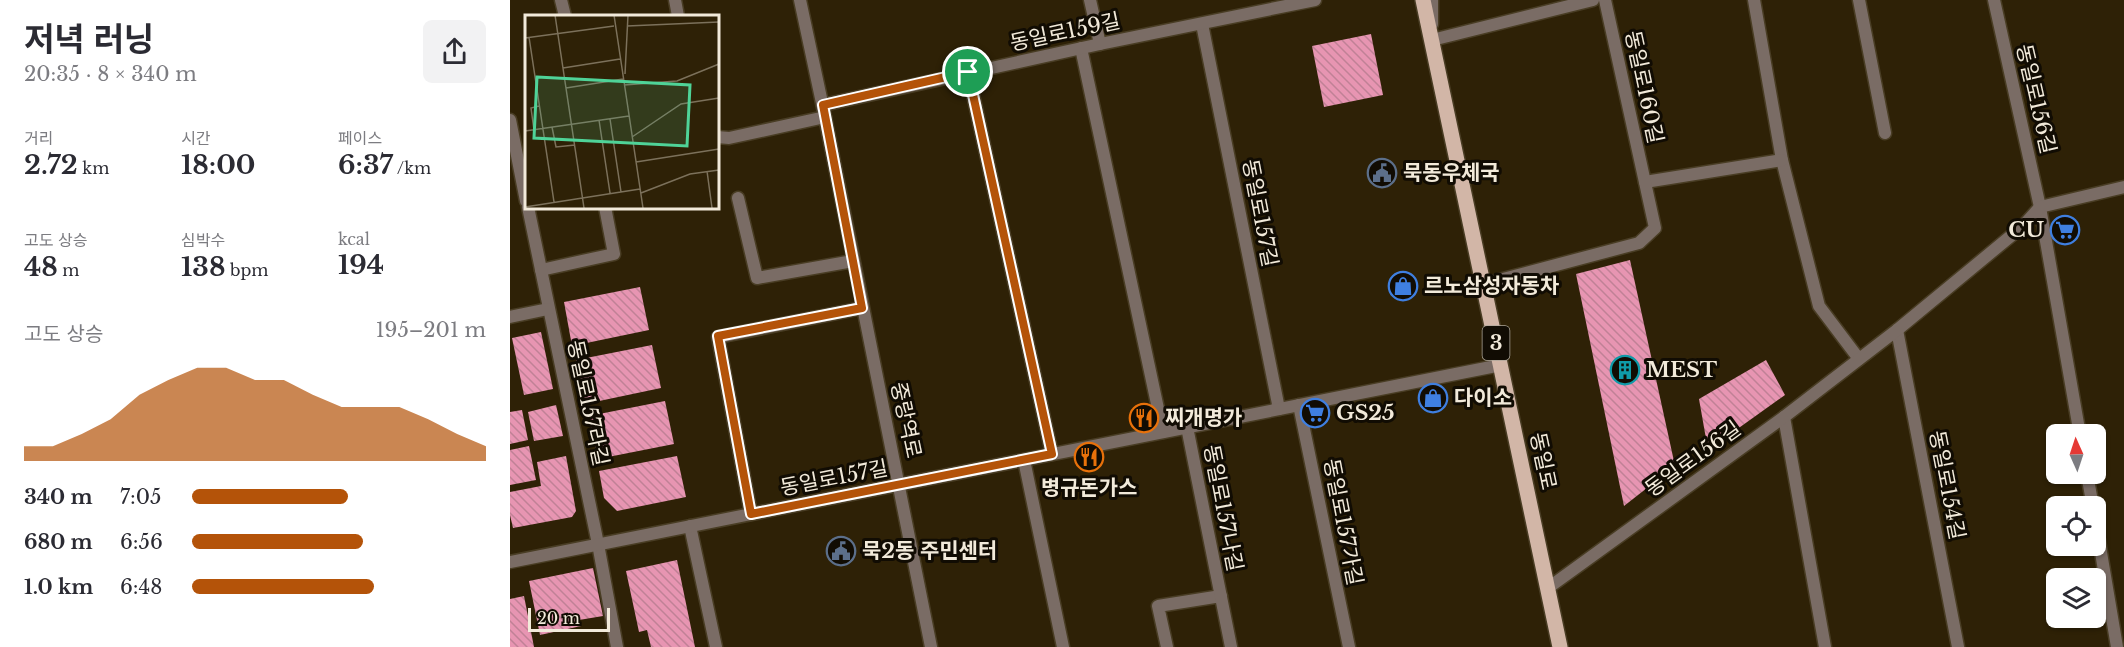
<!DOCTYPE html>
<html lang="ko">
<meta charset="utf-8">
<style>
:root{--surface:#fff;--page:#f2f2f3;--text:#2b2b33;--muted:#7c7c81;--accent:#b45309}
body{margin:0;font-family:"Libre Baskerville","Noto Sans KR",serif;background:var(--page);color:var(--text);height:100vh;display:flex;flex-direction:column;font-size:22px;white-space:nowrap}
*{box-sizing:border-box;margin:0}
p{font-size:20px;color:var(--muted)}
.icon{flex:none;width:33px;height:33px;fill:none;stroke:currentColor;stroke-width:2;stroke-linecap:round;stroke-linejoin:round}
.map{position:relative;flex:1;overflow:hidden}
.panel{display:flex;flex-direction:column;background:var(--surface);width:510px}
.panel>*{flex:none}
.needle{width:39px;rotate:357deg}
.tools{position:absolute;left:1536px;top:424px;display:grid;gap:12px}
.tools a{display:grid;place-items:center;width:60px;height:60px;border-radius:9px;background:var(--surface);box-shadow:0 2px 4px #0004;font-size:30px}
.scale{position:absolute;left:18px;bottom:15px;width:82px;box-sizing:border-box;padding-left:6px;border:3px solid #f2eada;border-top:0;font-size:16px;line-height:21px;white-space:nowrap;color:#f2eada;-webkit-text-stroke:4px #110c03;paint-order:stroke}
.pin{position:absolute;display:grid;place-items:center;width:51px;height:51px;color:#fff;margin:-26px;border:3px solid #fff;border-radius:50%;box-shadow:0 2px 6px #0007}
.round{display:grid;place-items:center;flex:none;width:63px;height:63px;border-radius:9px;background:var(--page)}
.headline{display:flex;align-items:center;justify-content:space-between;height:102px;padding:0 24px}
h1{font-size:33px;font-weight:700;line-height:45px}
.stats{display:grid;grid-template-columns:repeat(3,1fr);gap:9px;height:102px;padding:6px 24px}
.stats div{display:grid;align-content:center}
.stats b{font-size:26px;font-weight:700}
.stats small{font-size:16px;font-weight:400}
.stats p{font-size:16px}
.chart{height:168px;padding:12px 24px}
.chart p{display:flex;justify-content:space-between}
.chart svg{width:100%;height:108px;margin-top:6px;fill:var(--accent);opacity:.7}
ul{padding:0 24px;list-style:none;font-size:20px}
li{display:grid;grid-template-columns:96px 72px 1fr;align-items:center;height:45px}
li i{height:15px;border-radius:8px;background:var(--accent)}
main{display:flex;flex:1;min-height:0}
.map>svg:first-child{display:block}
.building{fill:url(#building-back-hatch)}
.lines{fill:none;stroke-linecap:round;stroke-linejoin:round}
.service-casing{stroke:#493d24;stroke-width:15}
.minor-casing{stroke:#493d24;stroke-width:15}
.tertiary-casing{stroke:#493d24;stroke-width:15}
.primary-casing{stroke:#493d24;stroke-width:18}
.service{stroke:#7a6c65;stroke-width:12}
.minor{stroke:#7a6c65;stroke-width:12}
.tertiary{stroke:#7a6c65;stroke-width:12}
.primary{stroke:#d2b6a7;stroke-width:15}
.route-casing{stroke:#fff;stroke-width:12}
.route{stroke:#b45309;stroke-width:8}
.labels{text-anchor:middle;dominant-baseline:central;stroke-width:6;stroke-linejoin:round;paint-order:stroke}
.shield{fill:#110c03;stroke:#aea79a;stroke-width:1.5}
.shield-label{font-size:20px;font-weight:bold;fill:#f2eada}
.street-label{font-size:21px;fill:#f2eada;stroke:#110c03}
.poi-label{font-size:21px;font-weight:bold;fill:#f2eada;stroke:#110c03;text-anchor:start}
.inset-road{fill:none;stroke:#7c715b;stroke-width:1.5}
.view{fill:#4fd398;fill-opacity:0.15;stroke:#4fd398;stroke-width:3}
.inset-edge{fill:none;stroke:#f2eada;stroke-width:3}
</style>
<main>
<section class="panel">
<div class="headline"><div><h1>저녁 러닝</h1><p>20:35 · 8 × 340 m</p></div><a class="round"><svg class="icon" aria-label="share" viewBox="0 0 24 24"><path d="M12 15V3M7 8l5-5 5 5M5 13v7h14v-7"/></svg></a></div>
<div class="stats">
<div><p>거리</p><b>2.72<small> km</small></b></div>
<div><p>시간</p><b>18:00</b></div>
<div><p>페이스</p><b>6:37<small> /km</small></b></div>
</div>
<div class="stats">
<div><p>고도 상승</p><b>48<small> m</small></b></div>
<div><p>심박수</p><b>138<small> bpm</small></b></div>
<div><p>kcal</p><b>194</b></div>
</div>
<div class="chart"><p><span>고도 상승</span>195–201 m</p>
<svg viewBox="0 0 160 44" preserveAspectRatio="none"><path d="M0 44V38L10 38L20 33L30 27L40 17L50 11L60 6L70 6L80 11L90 11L100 17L110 22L120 22L130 22L140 27L150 33L160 38V44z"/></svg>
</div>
<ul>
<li><b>340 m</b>7:05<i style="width:53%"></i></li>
<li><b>680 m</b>6:56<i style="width:58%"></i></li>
<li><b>1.0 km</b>6:48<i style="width:62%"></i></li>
</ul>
</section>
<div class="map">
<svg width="1614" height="647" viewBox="0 0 1614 647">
<defs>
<pattern id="building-back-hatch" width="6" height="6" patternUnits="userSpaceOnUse" patternTransform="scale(1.5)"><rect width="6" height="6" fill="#e795b2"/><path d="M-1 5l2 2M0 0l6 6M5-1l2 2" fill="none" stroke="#c08196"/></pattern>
</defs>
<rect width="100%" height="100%" fill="#2e2106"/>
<g class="building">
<polygon points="861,34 873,95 814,107 802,46"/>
<polygon points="1120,260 1165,466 1114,506 1066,274"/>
<polygon points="130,287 139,330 62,346 54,302"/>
<polygon points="31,332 43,389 14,395 2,338"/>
<polygon points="142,345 151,388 75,404 66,360"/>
<polygon points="1256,360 1275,395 1198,450 1189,399"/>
<polygon points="155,401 164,444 88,459 79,416"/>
<polygon points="46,405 53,436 24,441 18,412"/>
<polygon points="12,410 18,440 0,444 0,412"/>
<polygon points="19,446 26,480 0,485 0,450"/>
<polygon points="56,456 66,511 62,517 3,528 0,515 0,492 31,486 27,462"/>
<polygon points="167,456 176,497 107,511 94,498 89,471"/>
<polygon points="167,560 185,647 141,647 137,630 129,632 116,571"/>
<polygon points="83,568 93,616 69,620 71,626 30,635 19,581"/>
<polygon points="14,596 24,647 0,647 0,599"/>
</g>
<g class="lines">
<g class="service-casing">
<g id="service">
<polyline points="51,0 55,16"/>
<polyline points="165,0 168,16"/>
<polyline points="580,0 590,44"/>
<polyline points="1244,0 1272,160 1309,306 1349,359"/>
<polyline points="1349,0 1375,133"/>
<polyline points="1484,0 1530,207 1570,435"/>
<polyline points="692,24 769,409"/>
<polyline points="571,48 653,432"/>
<polyline points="458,72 542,454"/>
<polyline points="207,137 219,138 315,117"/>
<polyline points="1135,182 1272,160"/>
<polyline points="228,198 247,278 343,261"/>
<polyline points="31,270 104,254 95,207"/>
<polyline points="974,284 1129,243 1145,228 1095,0"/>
<polyline points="1387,330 1448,647"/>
<polyline points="1274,417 1315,647"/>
<polyline points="514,460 553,647"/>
<polyline points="1577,474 1583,507"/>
<polyline points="241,514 208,337 352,308"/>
<polyline points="1586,523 1607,647"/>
<polyline points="657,647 648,606 711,596"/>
</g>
</g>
<g class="minor-casing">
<g id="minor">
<polyline points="922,40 1083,0"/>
<polyline points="313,105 590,44 805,0"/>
<polyline points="0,120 16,201"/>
<polyline points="18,207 88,544 107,647"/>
<polyline points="0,317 38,309"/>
<polyline points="789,405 839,647"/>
<polyline points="677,427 721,647"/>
<polyline points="180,526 206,647"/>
<polyline points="0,562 991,365"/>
<polyline points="1038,588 1274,417 1387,330 1513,226 1530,207 1614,187"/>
</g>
</g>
<g class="tertiary-casing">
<g id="tertiary">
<polyline points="290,0 315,117 421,647"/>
<polyline points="922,0 922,24"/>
</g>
</g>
<g class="primary-casing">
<polyline id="primary" points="913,0 1050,647"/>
</g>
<use href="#service" class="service"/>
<use href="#minor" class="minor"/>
<use href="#tertiary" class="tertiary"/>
<use href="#primary" class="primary"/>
</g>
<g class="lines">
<g class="route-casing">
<polygon id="route" points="458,72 542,454 241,514 208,336 352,308 313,105"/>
</g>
<use href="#route" class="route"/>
</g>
<defs>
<g id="civic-ring" transform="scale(1.5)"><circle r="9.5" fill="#110c03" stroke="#5c6f8a" stroke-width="1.5"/><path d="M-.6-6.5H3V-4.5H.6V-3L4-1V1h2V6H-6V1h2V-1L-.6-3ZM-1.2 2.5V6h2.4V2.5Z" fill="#5c6f8a"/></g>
<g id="supermarket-ring" transform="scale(1.5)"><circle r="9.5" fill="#110c03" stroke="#3f7fe0" stroke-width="1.5"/><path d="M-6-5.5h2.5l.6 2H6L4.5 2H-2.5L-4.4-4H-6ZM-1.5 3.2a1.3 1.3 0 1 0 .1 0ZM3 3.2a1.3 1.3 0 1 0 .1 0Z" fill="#3f7fe0"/></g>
<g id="shop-ring" transform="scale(1.5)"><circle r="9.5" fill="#110c03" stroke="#3f7fe0" stroke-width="1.5"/><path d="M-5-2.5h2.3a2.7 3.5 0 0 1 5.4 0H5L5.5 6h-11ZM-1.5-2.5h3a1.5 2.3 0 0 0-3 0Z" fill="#3f7fe0"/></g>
<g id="building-ring" transform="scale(1.5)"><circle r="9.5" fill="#110c03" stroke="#0f9aa8" stroke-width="1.5"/><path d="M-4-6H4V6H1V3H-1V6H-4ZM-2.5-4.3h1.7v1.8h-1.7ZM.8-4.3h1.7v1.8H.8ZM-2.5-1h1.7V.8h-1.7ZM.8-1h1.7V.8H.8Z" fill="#0f9aa8"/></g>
<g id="restaurant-ring" transform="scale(1.5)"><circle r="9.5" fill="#110c03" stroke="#e8710a" stroke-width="1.5"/><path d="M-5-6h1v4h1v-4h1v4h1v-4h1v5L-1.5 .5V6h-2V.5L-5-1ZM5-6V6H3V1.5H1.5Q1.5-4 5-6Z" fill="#e8710a"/></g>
</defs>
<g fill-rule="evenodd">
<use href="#civic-ring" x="872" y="173"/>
<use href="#supermarket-ring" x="1555" y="230"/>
<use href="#shop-ring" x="893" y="286"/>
<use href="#building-ring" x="1115" y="370"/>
<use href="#shop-ring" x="923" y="398"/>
<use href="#supermarket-ring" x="805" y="413"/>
<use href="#restaurant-ring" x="634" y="418"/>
<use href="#restaurant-ring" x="579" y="457"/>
<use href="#civic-ring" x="331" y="551"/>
</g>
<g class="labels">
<rect class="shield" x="972.5" y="326" width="27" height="34" rx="4.5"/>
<g class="shield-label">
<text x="986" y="343">3</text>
</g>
<g class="street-label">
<text transform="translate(555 32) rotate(-12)">동일로159길</text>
<text transform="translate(1134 87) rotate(78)">동일로160길</text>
<text transform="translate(1526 99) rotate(77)">동일로156길</text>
<text transform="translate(750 213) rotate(79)">동일로157길</text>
<text transform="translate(78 403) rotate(78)">동일로157라길</text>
<text transform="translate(396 420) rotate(78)">중랑역로</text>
<text transform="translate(1183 459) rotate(-36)">동일로156길</text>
<text transform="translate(1033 461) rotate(78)">동일로</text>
<text transform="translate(324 478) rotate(-11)">동일로157길</text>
<text transform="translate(1437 485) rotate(79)">동일로154길</text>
<text transform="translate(713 508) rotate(79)">동일로157나길</text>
<text transform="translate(833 522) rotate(79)">동일로157가길</text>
</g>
<g class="poi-label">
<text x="893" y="173">묵동우체국</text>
<text x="1534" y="230" text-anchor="end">CU</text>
<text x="914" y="286">르노삼성자동차</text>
<text x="1136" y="370">MEST</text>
<text x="944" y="398">다이소</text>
<text x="826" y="413">GS25</text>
<text x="655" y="418">찌개명가</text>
<text x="579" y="488" text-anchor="middle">병규돈가스</text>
<text x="352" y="551">묵2동 주민센터</text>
</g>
</g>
<g transform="translate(15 15)">
<rect width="194" height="194" fill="#2e2106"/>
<path class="inset-road" d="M30 0 59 193M89 0 118 193M102 11 194 7M4 22 29 187M0 23 89 11M38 53 95 44M100 59 103 0M99 70 152 66 194 49M41 73 98 64M85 104 96 177M74 105 85 178M27 112 31 132 50 130M9 115 6 93 14 91M0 116 104 101M107 122 156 89 194 83M111 147 194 134M182 156 187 193M116 178 165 159 194 155M0 192 115 174"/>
<path class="view" d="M12 62 165 70 162 131 9 123Z"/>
<rect width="194" height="194" class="inset-edge"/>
</g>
</svg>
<div class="tools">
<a><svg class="needle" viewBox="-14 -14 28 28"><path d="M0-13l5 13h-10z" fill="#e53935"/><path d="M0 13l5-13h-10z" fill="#7c7c81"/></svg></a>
<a><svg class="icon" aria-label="locate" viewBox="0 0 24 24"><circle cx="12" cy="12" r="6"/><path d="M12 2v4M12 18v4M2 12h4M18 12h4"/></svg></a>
<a><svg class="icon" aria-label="layers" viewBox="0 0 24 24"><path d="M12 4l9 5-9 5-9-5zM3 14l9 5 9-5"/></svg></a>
</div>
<div class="scale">20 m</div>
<div class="pin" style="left:458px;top:72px;background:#1e9e55"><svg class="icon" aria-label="arrive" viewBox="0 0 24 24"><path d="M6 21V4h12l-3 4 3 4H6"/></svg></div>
</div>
</main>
